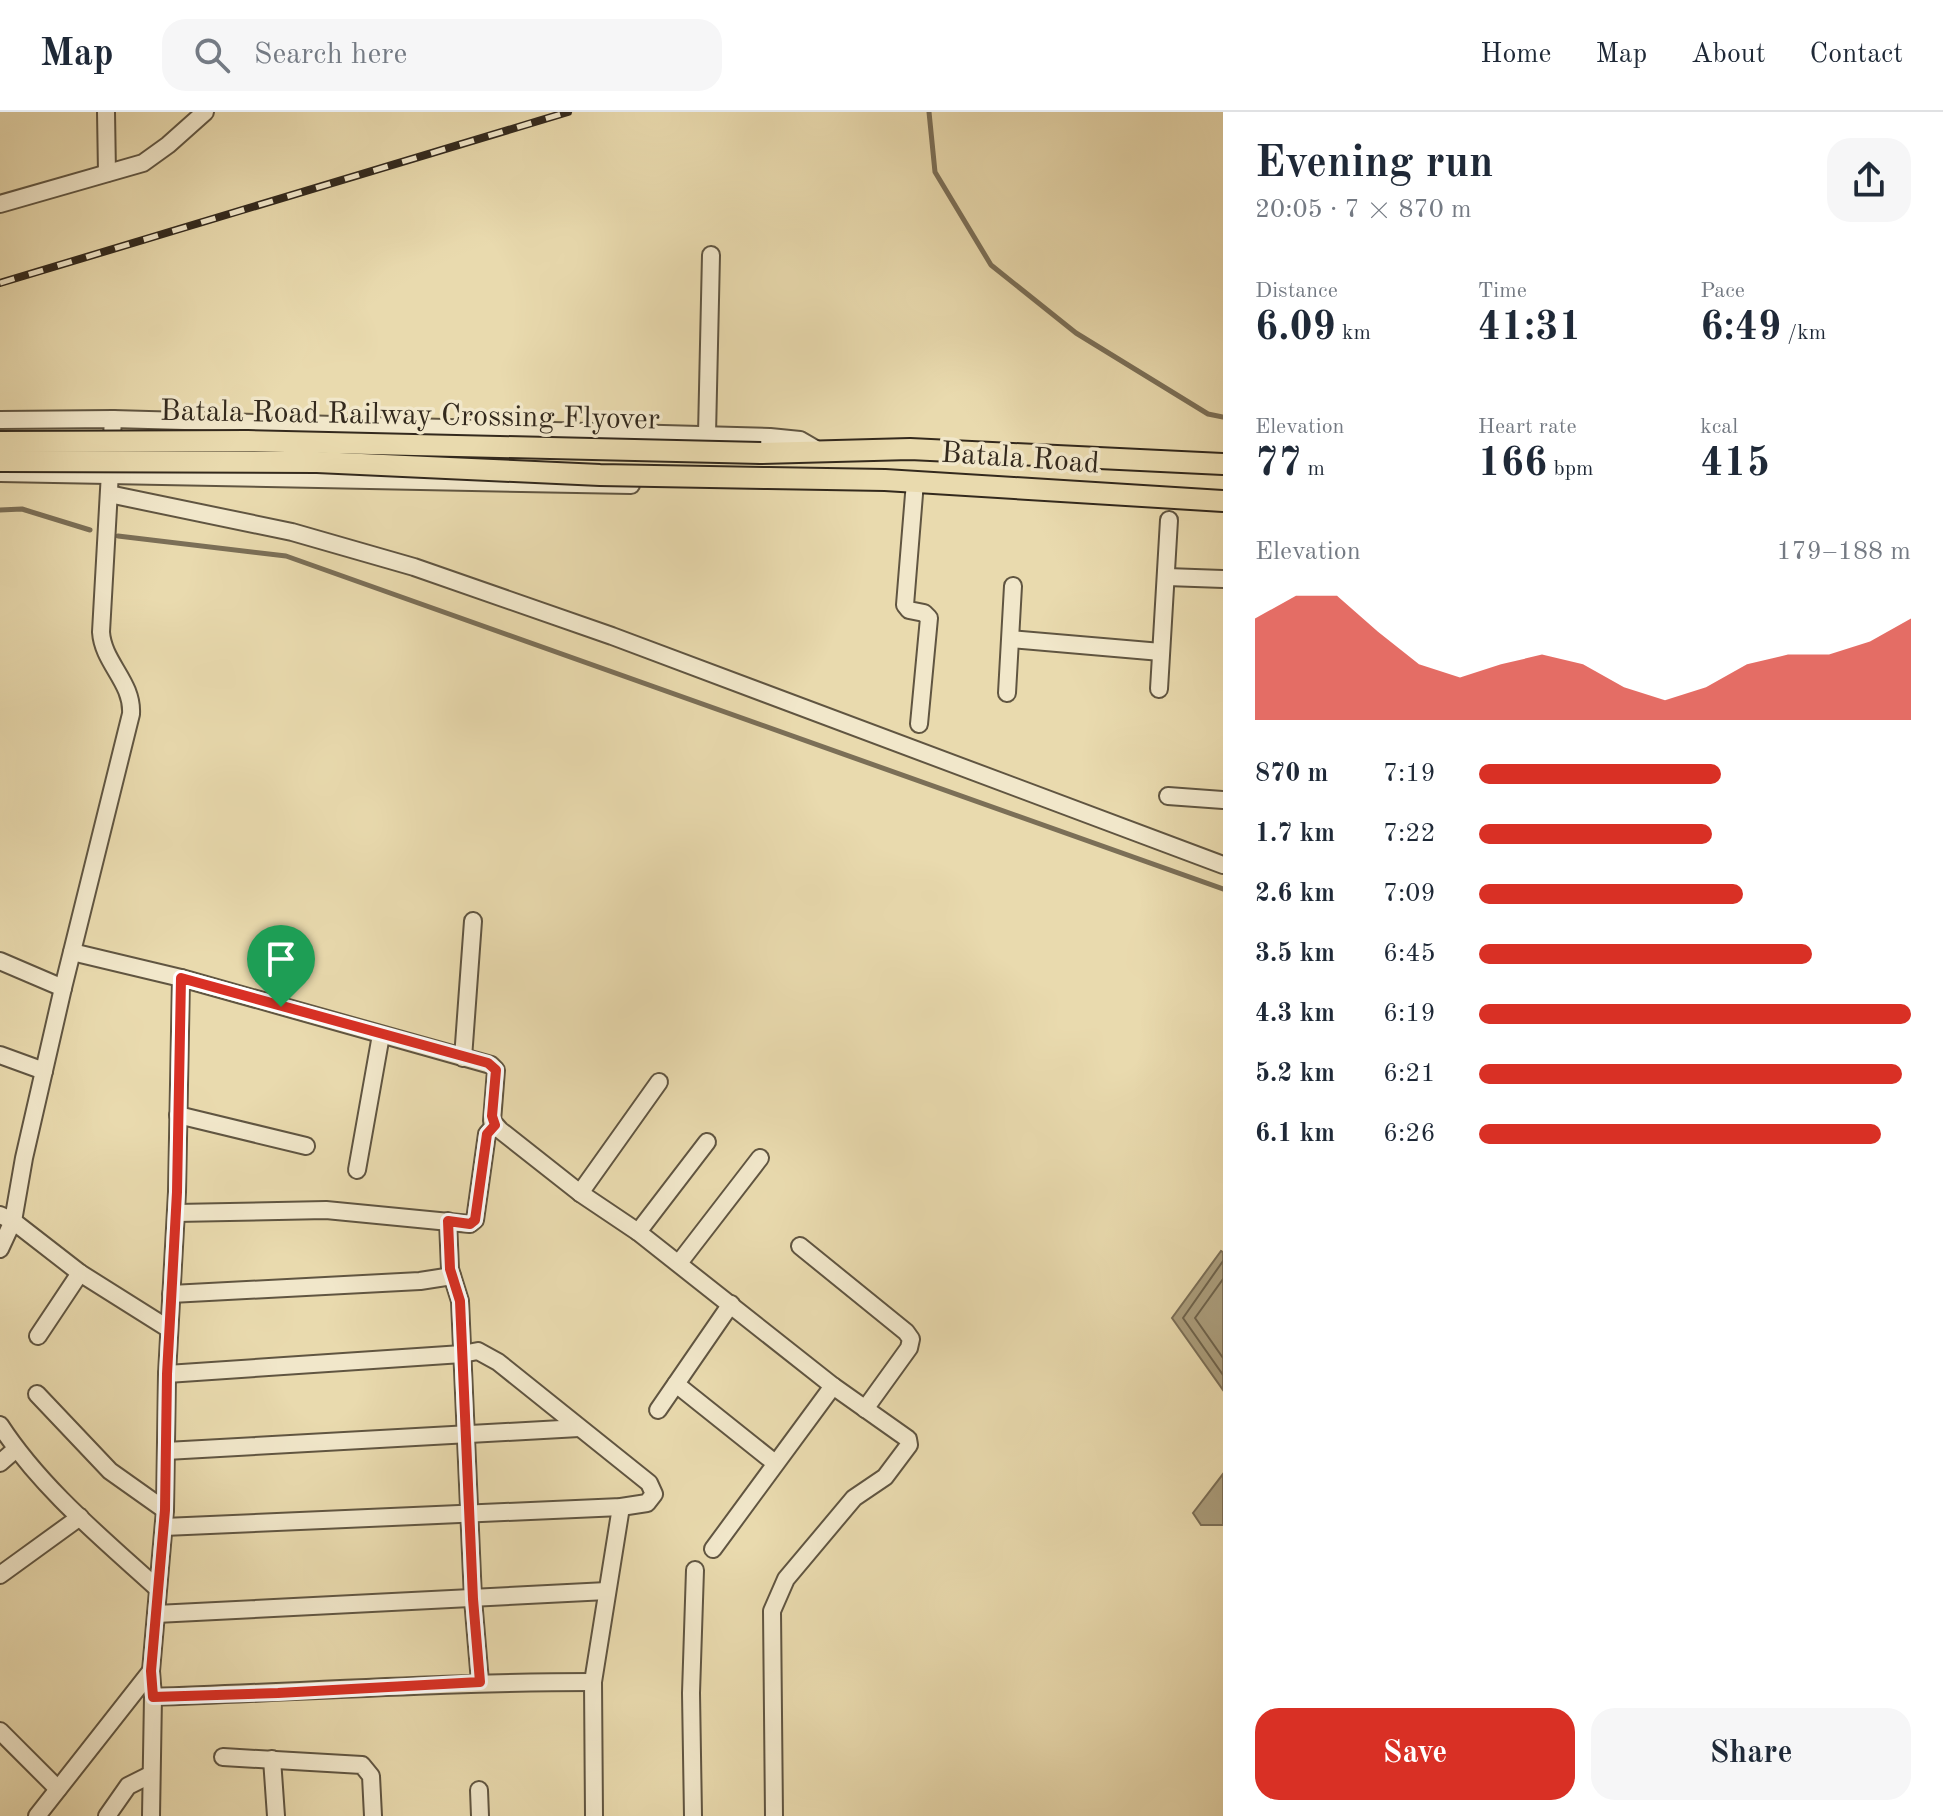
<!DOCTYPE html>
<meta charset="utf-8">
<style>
:root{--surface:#fff;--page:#f6f6f7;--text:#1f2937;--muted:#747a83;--line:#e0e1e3;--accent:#d93025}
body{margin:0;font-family:"Old Standard TT",serif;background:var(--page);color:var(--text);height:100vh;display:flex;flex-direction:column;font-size:30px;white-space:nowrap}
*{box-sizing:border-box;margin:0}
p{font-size:26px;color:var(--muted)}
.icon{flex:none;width:44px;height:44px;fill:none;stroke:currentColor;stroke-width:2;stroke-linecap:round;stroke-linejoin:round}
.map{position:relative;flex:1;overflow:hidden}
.sheet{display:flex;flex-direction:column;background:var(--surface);width:720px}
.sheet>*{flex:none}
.pin{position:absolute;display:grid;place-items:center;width:68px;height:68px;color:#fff;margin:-82px -34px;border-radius:50% 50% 50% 0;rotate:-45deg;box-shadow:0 0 8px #0007}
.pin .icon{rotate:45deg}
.round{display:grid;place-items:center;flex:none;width:84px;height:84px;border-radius:24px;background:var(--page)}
.headline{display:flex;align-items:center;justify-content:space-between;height:136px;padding:0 32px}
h1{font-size:44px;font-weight:700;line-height:60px}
.figures{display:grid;grid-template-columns:repeat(3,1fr);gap:12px;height:136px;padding:8px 32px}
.figures div{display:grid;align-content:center}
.figures b{font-size:40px;font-weight:700}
.figures small{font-size:22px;font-weight:400}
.figures p{font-size:22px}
.chart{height:224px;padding:16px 32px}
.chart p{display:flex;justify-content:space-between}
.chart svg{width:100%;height:144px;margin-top:8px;fill:var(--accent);opacity:.7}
.action{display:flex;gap:16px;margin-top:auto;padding:16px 32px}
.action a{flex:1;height:92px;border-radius:24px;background:var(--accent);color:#fff;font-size:32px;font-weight:700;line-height:92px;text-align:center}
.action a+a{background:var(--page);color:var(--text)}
ul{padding:0 32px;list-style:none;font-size:26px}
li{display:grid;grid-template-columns:128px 96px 1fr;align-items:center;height:60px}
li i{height:20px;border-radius:10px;background:var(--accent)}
header{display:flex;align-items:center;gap:48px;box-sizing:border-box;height:112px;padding:0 40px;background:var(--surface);border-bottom:2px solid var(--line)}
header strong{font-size:38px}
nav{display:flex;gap:44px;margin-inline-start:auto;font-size:28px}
.search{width:560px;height:72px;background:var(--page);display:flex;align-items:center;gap:20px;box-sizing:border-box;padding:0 28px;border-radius:24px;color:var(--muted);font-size:30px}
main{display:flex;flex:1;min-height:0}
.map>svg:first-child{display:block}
.water{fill:#ab9e7d;stroke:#7b6f57;stroke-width:2}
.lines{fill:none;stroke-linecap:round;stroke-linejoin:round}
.shore{stroke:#6f644d;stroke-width:2}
.stream{stroke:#7b6f57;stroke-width:5}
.minor-casing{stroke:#605541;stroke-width:20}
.major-casing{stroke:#33291d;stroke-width:24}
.minor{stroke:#f1e7ca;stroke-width:16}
.major{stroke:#e9daae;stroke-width:20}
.rail-casing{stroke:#33291d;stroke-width:8}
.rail{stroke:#f1e7ca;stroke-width:5;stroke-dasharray:15;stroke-linecap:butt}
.major-bridge-casing{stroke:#33291d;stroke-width:24;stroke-linecap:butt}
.major-bridge{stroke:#e9daae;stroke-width:20}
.route-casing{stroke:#fff;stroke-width:16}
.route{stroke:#d93025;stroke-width:10}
.labels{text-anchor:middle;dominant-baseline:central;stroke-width:7;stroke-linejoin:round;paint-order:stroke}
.street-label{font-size:30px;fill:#33291d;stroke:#f1e7ca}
</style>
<header>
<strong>Map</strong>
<div class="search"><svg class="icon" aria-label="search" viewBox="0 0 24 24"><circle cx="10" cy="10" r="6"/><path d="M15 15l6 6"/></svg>Search here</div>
<nav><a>Home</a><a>Map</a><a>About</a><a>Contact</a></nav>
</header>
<main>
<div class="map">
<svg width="1223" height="1704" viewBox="0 0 1223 1704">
<rect width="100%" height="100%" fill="#e9daae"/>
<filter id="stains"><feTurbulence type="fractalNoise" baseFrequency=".0025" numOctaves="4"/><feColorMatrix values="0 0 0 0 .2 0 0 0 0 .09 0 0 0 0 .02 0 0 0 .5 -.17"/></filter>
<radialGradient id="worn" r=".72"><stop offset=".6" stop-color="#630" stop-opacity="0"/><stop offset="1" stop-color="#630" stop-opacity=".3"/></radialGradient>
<g class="water">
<polygon points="1221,1139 1223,1140 1223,1278 1172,1206"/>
<polygon points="1223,1362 1223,1413 1201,1413 1193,1401"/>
</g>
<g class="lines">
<g class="shore">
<polyline points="1223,1149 1183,1206 1223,1263"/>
<polyline points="1223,1167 1195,1206 1223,1246"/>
</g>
<g class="stream">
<polyline points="929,0 935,60 991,153 1076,221 1208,302 1223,305"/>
<polyline points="0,398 22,397 90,418"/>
<polyline points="118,424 286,444 1223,777"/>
</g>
<g class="minor-casing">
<g id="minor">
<polyline points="106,0 107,61"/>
<polyline points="0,92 143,51 168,33 205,0"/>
<polyline points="0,308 113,307 770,325 800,328 819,339"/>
<polyline points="707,322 711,143"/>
<polyline points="0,361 631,373"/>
<polyline points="915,370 905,493 909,498 924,501 929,506 919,612"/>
<polyline points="109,382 292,420 414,455 612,524 1223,753"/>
<polyline points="1167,465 1223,467"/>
<polyline points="1011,527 1161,540"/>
<polyline points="1159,577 1169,408"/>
<polyline points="1007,581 1013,474"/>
<polyline points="1168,684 1223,688"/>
<polyline points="72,840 181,866 491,953 496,958 492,1009 500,1018 580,1081 638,1120 833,1274 908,1327 909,1333 885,1365 854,1386 786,1467 772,1499 774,1704"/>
<polyline points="0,849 63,876"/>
<polyline points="0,943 44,959"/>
<polyline points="463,946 473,809"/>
<polyline points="178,1003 306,1034"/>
<polyline points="357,1058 381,923"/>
<polyline points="580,1081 659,970"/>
<polyline points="176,1101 326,1098 470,1112 475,1108 487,1022 495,1013"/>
<polyline points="0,1103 13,1109 80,1161 169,1217"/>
<polyline points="448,1109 450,1157 460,1189 473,1487 480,1570"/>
<polyline points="638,1120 707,1030"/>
<polyline points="800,1134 906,1220 911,1227 909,1236 865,1297"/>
<path d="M0 1137 13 1109 24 1046 63 876 131 602C133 570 103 551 101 520L113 307"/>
<polyline points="679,1151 760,1046"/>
<polyline points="171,1182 420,1169 452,1164"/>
<polyline points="38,1224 80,1161"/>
<polyline points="676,1272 775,1351"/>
<polyline points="37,1282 110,1359 165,1398"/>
<polyline points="658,1298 731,1192"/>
<path d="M0 1313C41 1376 102 1426 157 1476"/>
<polyline points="166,1339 579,1316"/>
<polyline points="0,1351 16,1337"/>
<polyline points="164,1415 621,1395 647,1391 654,1382 649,1371 498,1250 478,1239 462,1242 167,1262"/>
<polyline points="713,1437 833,1274"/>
<polyline points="0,1463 80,1405"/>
<polyline points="156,1502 607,1479"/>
<path d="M153 1585C300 1580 446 1570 593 1570"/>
<polyline points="0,1619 58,1677"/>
<polyline points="223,1645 362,1653 371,1664 373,1704"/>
<polyline points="272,1647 276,1704"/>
<polyline points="479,1678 480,1704"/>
<polyline points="37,1704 151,1559"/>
<polyline points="107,1704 128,1674 150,1663"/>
<polyline points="151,1704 153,1585 151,1559 165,1398 167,1262 177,1080 181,866"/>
<polyline points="594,1704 593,1570 621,1395"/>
<polyline points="693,1704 691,1581 695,1458"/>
</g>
</g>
<g class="major-casing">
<g id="major">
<polyline points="761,341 910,337 1223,352"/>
<polyline points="768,366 885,368 1223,389"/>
</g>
</g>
<use href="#minor" class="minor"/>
<use href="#major" class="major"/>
<g class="rail-casing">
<polyline id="rail" points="0,171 568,0"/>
</g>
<use href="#rail" class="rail"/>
<g class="major-bridge-casing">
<g id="major-bridge">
<polyline points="0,330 248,329 761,341"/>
<polyline points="0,349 317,350 600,363 768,366"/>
</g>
</g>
<use href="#major-bridge" class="major-bridge"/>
</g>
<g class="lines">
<g class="route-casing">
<polygon id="route" points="181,866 488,951 496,958 492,1004 495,1013 487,1022 475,1108 470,1112 448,1109 450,1157 460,1189 473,1487 480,1570 278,1581 153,1585 151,1559 165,1398 167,1262 177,1080"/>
</g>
<use href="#route" class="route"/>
</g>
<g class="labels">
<g class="street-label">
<text transform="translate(410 304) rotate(1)">Batala Road Railway Crossing Flyover</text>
<text transform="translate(1020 347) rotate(4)">Batala Road</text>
</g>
</g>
<rect width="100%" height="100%" filter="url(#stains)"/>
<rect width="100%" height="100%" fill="url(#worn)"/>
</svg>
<div class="pin" style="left:281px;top:895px;background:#1e9e55"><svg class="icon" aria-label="arrive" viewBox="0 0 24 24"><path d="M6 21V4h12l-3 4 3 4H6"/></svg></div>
</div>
<section class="sheet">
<div class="headline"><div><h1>Evening run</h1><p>20:05 · 7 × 870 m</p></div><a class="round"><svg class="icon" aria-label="share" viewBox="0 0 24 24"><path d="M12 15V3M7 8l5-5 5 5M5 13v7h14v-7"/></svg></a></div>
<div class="figures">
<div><p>Distance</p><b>6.09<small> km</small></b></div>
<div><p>Time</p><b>41:31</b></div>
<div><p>Pace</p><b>6:49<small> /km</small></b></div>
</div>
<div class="figures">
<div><p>Elevation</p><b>77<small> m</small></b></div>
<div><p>Heart rate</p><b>166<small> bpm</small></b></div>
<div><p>kcal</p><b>415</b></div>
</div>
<div class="chart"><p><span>Elevation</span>179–188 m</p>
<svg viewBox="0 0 160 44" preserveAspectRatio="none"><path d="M0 44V13L10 6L20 6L30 17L40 27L50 31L60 27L70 24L80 27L90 34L100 38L110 34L120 27L130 24L140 24L150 20L160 13V44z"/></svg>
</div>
<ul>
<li><b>870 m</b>7:19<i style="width:56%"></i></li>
<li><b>1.7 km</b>7:22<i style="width:54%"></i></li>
<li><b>2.6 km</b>7:09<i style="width:61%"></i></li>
<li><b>3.5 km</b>6:45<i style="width:77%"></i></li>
<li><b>4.3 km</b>6:19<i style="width:100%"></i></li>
<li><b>5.2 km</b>6:21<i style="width:98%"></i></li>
<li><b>6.1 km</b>6:26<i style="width:93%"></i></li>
</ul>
<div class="action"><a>Save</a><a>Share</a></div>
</section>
</main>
